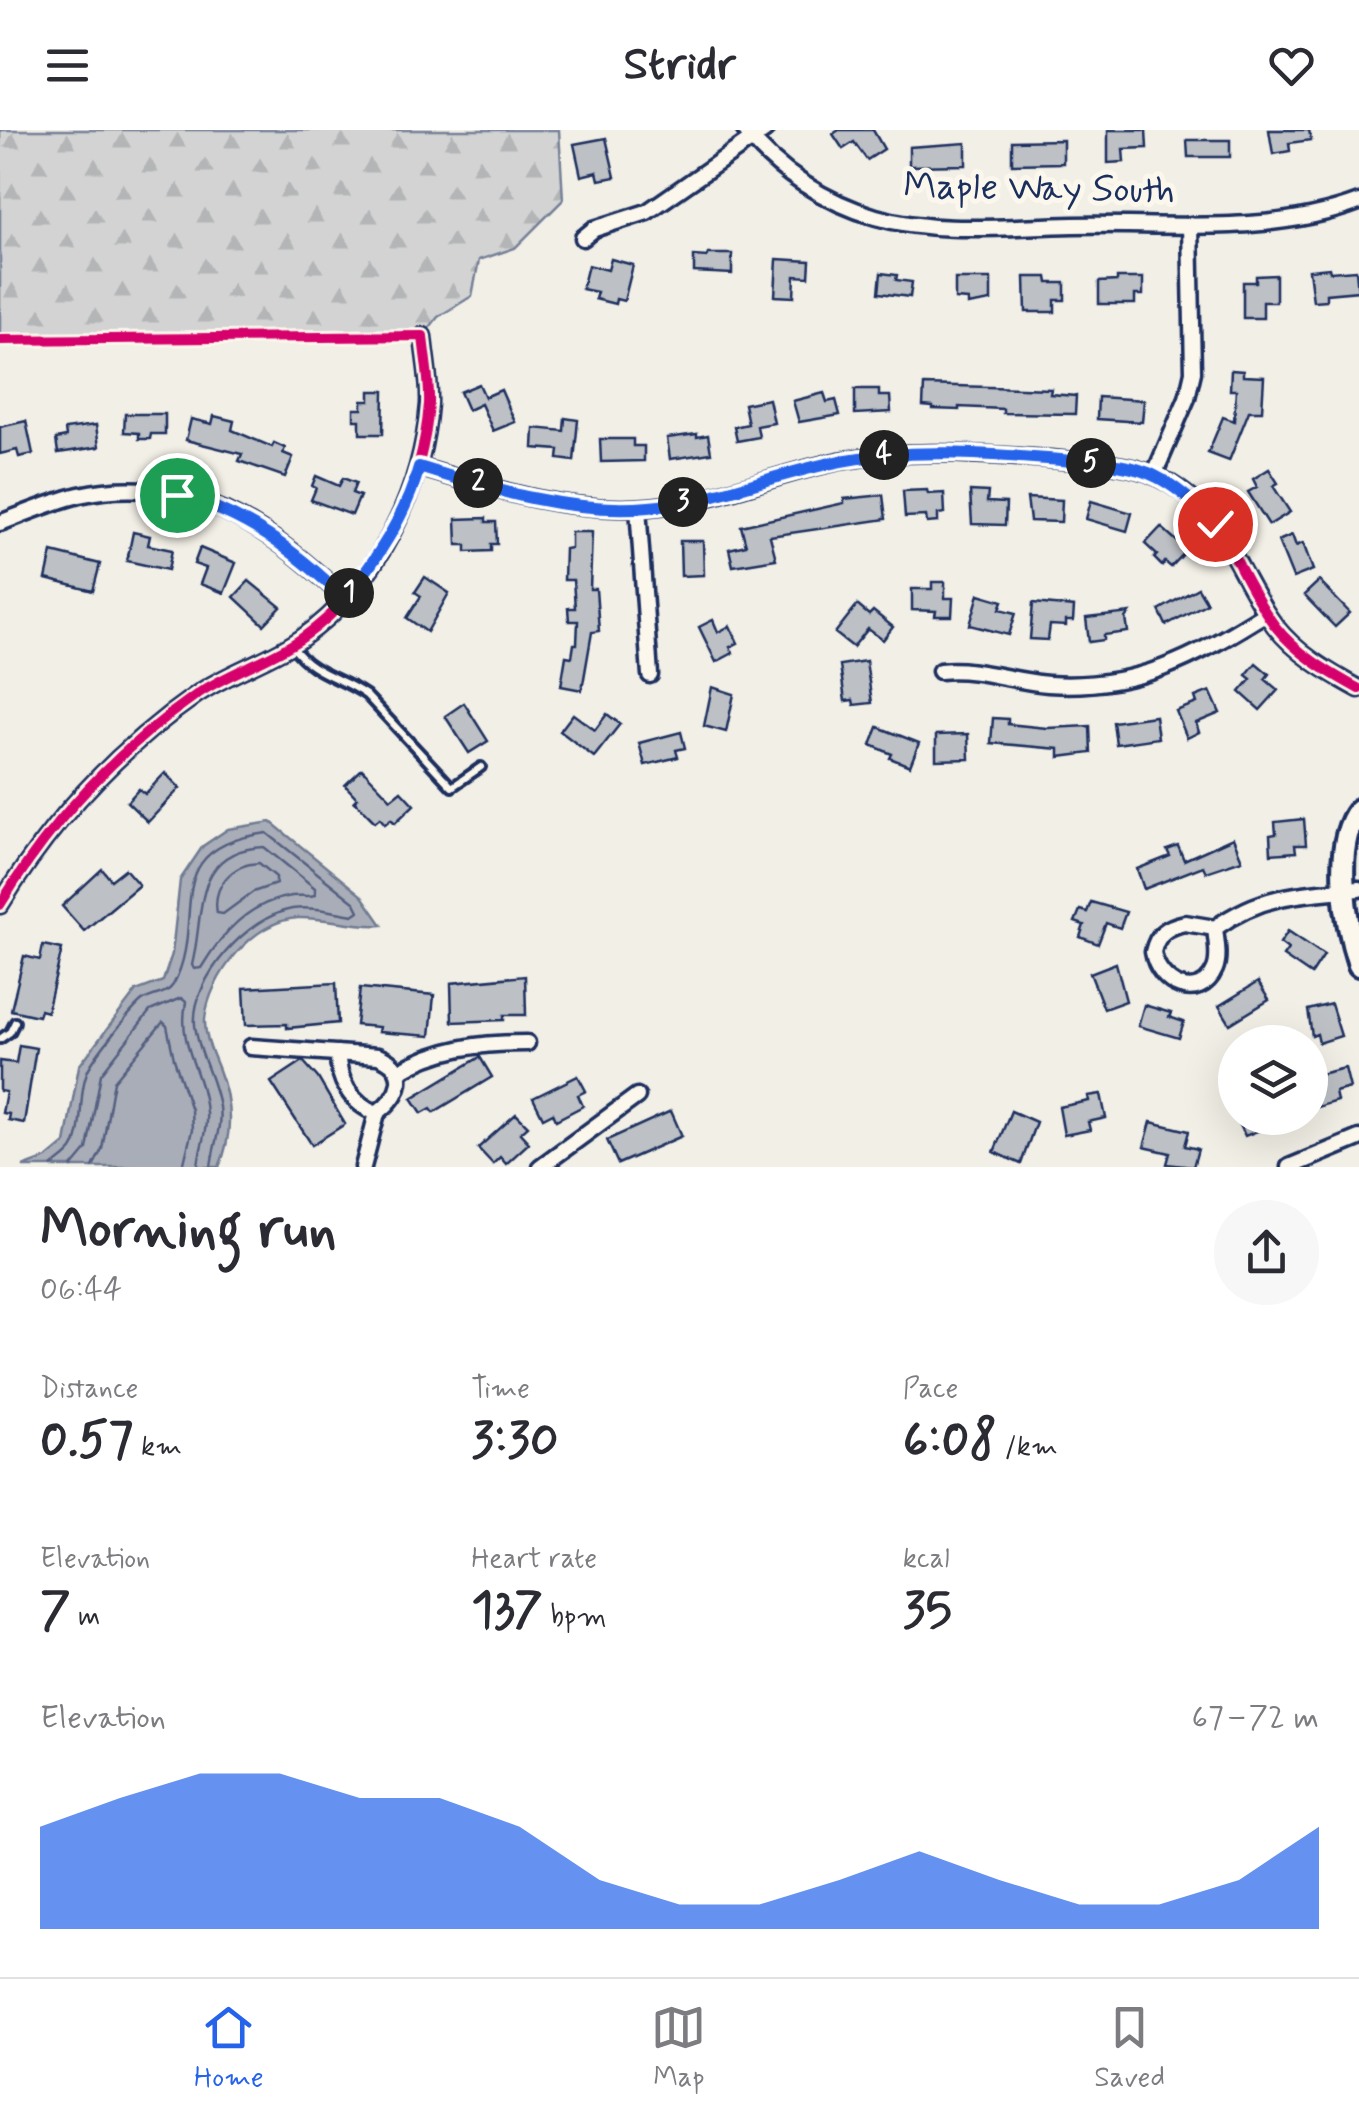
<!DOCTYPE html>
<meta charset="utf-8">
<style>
:root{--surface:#fff;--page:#f7f7f7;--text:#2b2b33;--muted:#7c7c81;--line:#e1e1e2;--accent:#2563eb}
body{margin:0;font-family:Mynerve,sans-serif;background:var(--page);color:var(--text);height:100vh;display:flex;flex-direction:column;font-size:38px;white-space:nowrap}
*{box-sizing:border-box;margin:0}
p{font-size:32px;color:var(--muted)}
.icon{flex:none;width:55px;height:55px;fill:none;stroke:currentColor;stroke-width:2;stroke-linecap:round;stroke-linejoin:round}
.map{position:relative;height:1037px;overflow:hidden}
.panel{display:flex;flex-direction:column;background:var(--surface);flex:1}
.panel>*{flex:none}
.buttons{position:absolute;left:1218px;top:895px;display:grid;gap:20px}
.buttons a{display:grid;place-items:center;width:110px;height:110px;border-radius:50%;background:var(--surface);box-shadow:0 10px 40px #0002;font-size:50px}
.pin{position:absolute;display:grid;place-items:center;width:85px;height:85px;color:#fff;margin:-42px;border:5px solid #fff;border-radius:50%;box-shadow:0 2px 10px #0007}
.km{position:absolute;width:50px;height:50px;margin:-25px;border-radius:50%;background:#222;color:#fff;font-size:28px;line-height:50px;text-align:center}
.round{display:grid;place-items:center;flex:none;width:105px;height:105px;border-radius:52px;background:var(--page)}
.head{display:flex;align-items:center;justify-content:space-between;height:170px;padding:0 40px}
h1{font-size:55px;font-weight:800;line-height:75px}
.stats{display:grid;grid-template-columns:repeat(3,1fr);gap:15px;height:170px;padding:10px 40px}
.stats div{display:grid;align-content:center}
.stats b{font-size:50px;font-weight:800}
.stats small{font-size:28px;font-weight:400}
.stats p{font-size:28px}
.chart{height:280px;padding:20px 40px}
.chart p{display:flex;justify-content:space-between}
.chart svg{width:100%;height:180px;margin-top:10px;fill:var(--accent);opacity:.7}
header{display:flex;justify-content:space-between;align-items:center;height:130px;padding:0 40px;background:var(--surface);font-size:45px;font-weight:800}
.dock{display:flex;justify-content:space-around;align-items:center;height:140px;border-top:2px solid var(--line);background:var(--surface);font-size:28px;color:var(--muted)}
.dock a{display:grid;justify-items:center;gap:5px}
.dock .current{color:var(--accent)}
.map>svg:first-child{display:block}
.forest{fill:url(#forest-firs);stroke:#768198;stroke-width:2.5}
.water{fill:#a9adb7;stroke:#707b93;stroke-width:2.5}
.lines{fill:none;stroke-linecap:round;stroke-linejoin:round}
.shore{stroke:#546182;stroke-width:2.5}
.building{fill:#bdc0c4;stroke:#1b2f5e;stroke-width:2.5}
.lane-casing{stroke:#1b2f5e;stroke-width:14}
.street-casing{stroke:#1b2f5e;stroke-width:21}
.secondary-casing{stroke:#1b2f5e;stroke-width:28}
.lane{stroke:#fbf7ec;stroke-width:6}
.street{stroke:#fbf7ec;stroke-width:14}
.secondary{stroke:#fbf7ec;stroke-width:20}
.cycleway-casing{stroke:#fbf7ec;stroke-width:16}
.cycleway{stroke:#d6006c;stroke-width:10}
.route-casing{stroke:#fff;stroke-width:20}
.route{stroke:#2563eb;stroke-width:12}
.labels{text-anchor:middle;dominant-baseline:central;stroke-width:10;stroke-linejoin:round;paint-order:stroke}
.street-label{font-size:38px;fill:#1b2f5e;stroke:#fbf7ec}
</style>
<header><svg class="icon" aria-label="menu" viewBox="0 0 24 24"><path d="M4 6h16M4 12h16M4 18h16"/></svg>Stridr<svg class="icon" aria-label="heart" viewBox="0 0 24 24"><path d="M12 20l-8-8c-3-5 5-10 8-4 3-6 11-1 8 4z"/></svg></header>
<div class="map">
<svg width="1359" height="1037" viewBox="0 0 1359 1037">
<defs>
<pattern id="forest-firs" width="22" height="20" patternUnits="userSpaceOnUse" patternTransform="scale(2.5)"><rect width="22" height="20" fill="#d2d3d2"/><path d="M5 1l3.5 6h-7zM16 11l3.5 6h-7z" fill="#b4b5b7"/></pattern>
</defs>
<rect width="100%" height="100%" fill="#f2efe6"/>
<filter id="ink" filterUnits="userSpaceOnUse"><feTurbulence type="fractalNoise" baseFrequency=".01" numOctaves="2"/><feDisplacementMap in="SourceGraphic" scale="20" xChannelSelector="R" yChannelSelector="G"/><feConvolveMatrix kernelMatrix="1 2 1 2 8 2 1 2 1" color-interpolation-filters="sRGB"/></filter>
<g filter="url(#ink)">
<polygon class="forest" points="0,0 559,0 563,70 515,118 479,130 472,166 438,187 423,206 0,210"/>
<path class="water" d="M271 692 362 766 382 795C353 797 326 787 298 788 253 790 209 847 205 889 204 907 213 924 219 940 232 973 233 1005 219 1037H23L47 1028 65 1013 79 936 136 861 163 851 172 824 180 750 203 716 228 699Z"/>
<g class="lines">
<g class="shore">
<path d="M264 717 315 758V765C308 767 301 765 292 766 249 772 222 803 201 838L194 839 192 835C205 783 191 720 264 717Z"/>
<path d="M259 733 276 747V754L253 762 223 784 217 783C212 756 232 734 259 733Z"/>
<path d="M52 1037C59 1031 71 1024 74 1016 84 993 78 963 88 940 94 927 129 883 140 873 149 864 166 866 173 855 209 790 154 718 267 703L355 773 359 781 353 785C335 782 311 776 292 779 248 787 191 848 195 895 198 924 215 948 219 977 222 999 213 1016 211 1037"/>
<path d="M72 1037 87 1019 101 944 150 881 181 868 186 872C177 916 203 941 206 982 208 1002 199 1018 198 1037"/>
<polyline points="93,1037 102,1019 114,951 163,892 167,896 174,929 191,980 192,1000 183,1037"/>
</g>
</g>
<g class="building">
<polygon points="839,0 873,0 884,19 867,30 854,12 843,19 833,4"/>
<polygon points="1108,0 1146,0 1147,18 1123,19 1124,32 1108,33"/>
<polygon points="1269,0 1309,0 1311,10 1289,13 1290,21 1273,24"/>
<polygon points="606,8 615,47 599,50 597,42 581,46 574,14"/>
<polygon points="1063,10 1063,33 1012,34 1012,11"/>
<polygon points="1187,10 1230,10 1230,27 1188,27"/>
<polygon points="966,13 966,35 909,36 909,17"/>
<polygon points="708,124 732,124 732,144 694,142 694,126 707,127"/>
<polygon points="611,129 633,135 624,171 616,169 615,174 595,169 597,162 582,159 588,135 608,140"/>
<polygon points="777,129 810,131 809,147 795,146 794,167 775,166"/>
<polygon points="1329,138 1330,142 1356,140 1358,161 1326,164 1326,170 1313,171 1309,140"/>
<polygon points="881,143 897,145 896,150 912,152 910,167 879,163"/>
<polygon points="1276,145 1276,172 1263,172 1263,188 1243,188 1243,152 1256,152 1256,146"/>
<polygon points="1025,147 1047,147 1048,153 1065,153 1065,170 1055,170 1055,182 1026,182"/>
<polygon points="1117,148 1143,148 1143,165 1135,165 1135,174 1099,174 1099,152 1117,151"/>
<polygon points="955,149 991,149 991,171 968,175 968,170 955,169"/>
<polygon points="1231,240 1243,241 1243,246 1264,247 1262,281 1249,281 1229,331 1208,323 1223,287 1234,291 1236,260 1230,260"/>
<polygon points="479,254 485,267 501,260 515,292 493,301 481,274 468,280 460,262"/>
<polygon points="924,255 1051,259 1050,264 1076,266 1075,284 1003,283 1003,279 959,277 959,280 933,279 933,277 923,276"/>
<polygon points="855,259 879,259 879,266 890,266 891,282 855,284"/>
<polygon points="370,261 384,261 383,304 360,304 360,290 354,290 354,279 362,279 362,271 370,271"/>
<polygon points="824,263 827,272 836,270 840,285 799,292 793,271"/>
<polygon points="1098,267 1144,270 1142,292 1097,289"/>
<polygon points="769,269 774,293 757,296 759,307 737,311 734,297 748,294 744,274"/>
<polygon points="125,284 165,284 165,304 151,304 150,309 139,309 139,303 124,302"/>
<polygon points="214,286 234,291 232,300 272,317 274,313 285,318 283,323 293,327 285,347 239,331 242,324 186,310 191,289 212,294"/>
<polygon points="565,288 578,290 574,331 558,329 559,320 533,318 534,298 564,301"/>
<polygon points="26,291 33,324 19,327 17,320 0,324 0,297"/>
<polygon points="96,295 99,317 58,323 56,309 66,307 65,299"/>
<polygon points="697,304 697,307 708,305 711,323 670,329 667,308"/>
<polygon points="600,309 633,309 633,316 644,316 644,331 601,332"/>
<polygon points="1269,339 1278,353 1273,356 1290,382 1269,395 1248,362 1257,357 1253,349"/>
<polygon points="316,346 339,356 343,348 356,353 352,363 360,366 352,385 311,370 316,358 312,356"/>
<polygon points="927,360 928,364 944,363 945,383 938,384 938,392 927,393 926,386 905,387 903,361"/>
<polygon points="970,361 988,362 987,372 1006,373 1005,395 972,394"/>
<polygon points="883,365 886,389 770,406 776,429 733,436 729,419 746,415 741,396 844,373 844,369"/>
<polygon points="1027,368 1062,370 1061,392 1030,391"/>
<polygon points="1091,371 1132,383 1127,401 1086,389"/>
<polygon points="486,388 486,392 496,392 497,414 491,414 491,421 466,422 466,415 457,415 456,389"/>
<polygon points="1161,397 1187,420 1171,437 1165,432 1162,436 1154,428 1157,425 1145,414"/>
<polygon points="133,402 150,406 148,415 172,420 168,440 127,431"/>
<polygon points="571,402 592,402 590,459 596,459 599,501 592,502 582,560 561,556 566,526 572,527 574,514 577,514 578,491 569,491 568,478 575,478 573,450 564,450 565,419 571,418"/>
<polygon points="1292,405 1296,416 1303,413 1313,440 1293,448 1278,411"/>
<polygon points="680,411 703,411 704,445 681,446"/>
<polygon points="200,418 236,433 224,463 200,454 206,438 194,434"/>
<polygon points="52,422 100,434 93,461 46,449"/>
<polygon points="425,447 449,463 427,502 407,488 421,466 415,462"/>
<polygon points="249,451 281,477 264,495 234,467"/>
<polygon points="1319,451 1350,483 1335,497 1304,465"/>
<polygon points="932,452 945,452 945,468 953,468 952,486 935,486 936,481 912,480 912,459 932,459"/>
<polygon points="1198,458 1207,473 1166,495 1159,480"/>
<polygon points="979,464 1003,471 1000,479 1016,483 1009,505 970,495"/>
<polygon points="1033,473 1074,477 1073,491 1066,491 1066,496 1050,495 1048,510 1030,509"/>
<polygon points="857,475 869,485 873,481 893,497 883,510 868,499 853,517 835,503"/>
<polygon points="1130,483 1126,488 1128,502 1104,505 1104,510 1089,512 1086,488"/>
<polygon points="713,490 718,502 730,496 738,513 730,517 733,523 716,532 699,497"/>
<polygon points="866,531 872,573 854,575 853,570 845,571 840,535"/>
<polygon points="1256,533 1269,544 1265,549 1278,560 1260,580 1240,562 1251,549 1246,545"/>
<polygon points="712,557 734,564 726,602 704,596"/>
<polygon points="1210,561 1220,583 1196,593 1199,602 1187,608 1176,581 1197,573 1195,567"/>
<polygon points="464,573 488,611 469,623 445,586"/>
<polygon points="573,584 595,600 607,584 620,594 594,627 560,601"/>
<polygon points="1155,586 1158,608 1116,614 1113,592"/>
<polygon points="993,588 1008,589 1008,594 1047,598 1090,596 1091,623 1059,627 1059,619 991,613"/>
<polygon points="878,597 919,613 910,636 890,628 892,624 871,615"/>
<polygon points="681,602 685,618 676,620 678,627 645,635 639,613"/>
<polygon points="968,604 969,629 936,630 936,605"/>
<polygon points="362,639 391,669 401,661 414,675 395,693 391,689 385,694 380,688 375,692 354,671 357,668 345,655"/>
<polygon points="165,643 180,658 148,692 127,672 139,659 145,664"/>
<polygon points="1304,689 1306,715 1295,715 1296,722 1271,724 1270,705 1276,704 1275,692"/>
<polygon points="1233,708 1242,730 1206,742 1203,736 1144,759 1137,739 1170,726 1167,720 1178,716 1184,730"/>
<polygon points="102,739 111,750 125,739 139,755 84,801 62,776"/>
<polygon points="1091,772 1126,782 1120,798 1106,793 1098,814 1080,807 1084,795 1075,792 1080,780 1087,782"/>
<polygon points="1288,801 1324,825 1311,845 1283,826 1288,819 1280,813"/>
<polygon points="43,815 62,819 47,882 40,880 38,886 11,880 24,826 40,830"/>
<polygon points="1116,833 1126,871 1104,879 1090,843"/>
<polygon points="525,846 526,885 504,885 504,890 452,892 451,853"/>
<polygon points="1258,852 1269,870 1230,894 1219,876"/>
<polygon points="336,853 338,893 287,898 287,894 246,895 244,858"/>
<polygon points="360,858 434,865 430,906 378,902 379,897 356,895"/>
<polygon points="1331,874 1341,906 1319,913 1317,904 1312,906 1308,880"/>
<polygon points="1144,875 1171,883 1169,887 1184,892 1179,908 1138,896"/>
<polygon points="19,915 36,918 24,993 8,990 9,984 2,983 6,962 0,961 0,931 16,933"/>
<polygon points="480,927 492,947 434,982 431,978 422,983 412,968"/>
<polygon points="303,931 318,948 345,994 312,1015 271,952"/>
<polygon points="1345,938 1350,958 1335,962 1337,971 1317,977 1313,963 1320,961 1316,945"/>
<polygon points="578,946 586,961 578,965 583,976 556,990 553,983 543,988 533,968"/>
<polygon points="1101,964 1106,988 1088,992 1090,1000 1064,1005 1059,977 1089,971 1088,966"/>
<polygon points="671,981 682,1006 618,1034 607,1010"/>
<polygon points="1011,981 1036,992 1021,1034 994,1022"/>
<polygon points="516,984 528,996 520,1003 529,1013 506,1034 500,1027 493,1034 478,1018"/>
<polygon points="1237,988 1290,988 1245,1006"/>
<polygon points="1151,992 1189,1001 1185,1016 1198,1019 1193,1037 1167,1034 1170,1023 1144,1017"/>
</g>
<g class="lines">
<g class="lane-casing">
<g id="lane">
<path d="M292 516C313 545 339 546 366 565L452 657 481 637"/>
<polyline points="0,909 10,902 15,892"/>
</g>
</g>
<g class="street-casing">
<g id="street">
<path d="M745 0C777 42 825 72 876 87 938 105 1009 96 1073 95 1167 93 1269 106 1359 72"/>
<polyline points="583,108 594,99 647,82 765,0"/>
<path d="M419 337C492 359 571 384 649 377 714 372 775 344 839 331 910 318 979 324 1050 329 1083 332 1124 332 1154 345 1226 378 1234 441 1275 496 1297 524 1328 542 1359 559"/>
<polyline points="1154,345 1187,268 1193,242 1190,95"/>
<polyline points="638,378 650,545"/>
<path d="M0 393C26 383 52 372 79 365 187 341 272 397 345 469"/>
<path d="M940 541C977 537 1011 551 1048 554 1136 560 1194 528 1266 483"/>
<path d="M0 775C51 691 116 621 196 565 229 542 269 531 302 508 376 456 422 363 429 274 430 251 425 229 423 206"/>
<path d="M1185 793 1215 798C1216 810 1220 827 1215 839 1200 874 1158 855 1153 822 1157 804 1166 797 1185 793Z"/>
<path d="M1215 798C1262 764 1303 763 1359 759"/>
<path d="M251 917 378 926C412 939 400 966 377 983 351 974 337 949 338 923"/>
<path d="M398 942C438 918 481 913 527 913"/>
<polyline points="363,1037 377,983"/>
<polyline points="540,1037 637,966"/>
<polyline points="1289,1037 1359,1008"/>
</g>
</g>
<g class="secondary-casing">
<path id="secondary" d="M1359 680C1331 715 1346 795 1359 835"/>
</g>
<use href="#lane" class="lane"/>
<use href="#street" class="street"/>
<use href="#secondary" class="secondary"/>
<g class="cycleway-casing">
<g id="cycleway">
<path d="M0 210 423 206C425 229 430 251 429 274 422 363 376 456 302 508 269 531 229 542 196 565 116 621 51 691 0 775"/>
<path d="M419 337C492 359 571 384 649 377 714 372 775 344 839 331 910 318 979 324 1050 329 1083 332 1124 332 1154 345 1226 378 1234 441 1275 496 1297 524 1328 542 1359 559"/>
</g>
</g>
<use href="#cycleway" class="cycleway"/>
</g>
</g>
<g class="lines" filter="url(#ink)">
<g class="route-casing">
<path id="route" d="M177 365C245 383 295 420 345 469 376 430 406 386 419 337 493 360 572 384 649 377 715 371 776 343 841 331 914 318 986 324 1060 330 1090 333 1129 332 1157 347 1179 358 1198 376 1215 394"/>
</g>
<use href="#route" class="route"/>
</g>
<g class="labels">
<g class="street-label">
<text transform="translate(1039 59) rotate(1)">Maple Way South</text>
</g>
</g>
</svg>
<div class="buttons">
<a><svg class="icon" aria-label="layers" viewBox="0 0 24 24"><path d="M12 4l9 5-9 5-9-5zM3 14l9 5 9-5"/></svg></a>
</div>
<div class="pin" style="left:177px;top:365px;background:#1e9e55"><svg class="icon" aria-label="arrive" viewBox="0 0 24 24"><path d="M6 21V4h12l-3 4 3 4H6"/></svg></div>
<div class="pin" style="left:1215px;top:394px;background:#d93025"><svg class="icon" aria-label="check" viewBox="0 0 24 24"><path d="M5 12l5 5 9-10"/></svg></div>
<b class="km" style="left:349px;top:463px">1</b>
<b class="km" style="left:478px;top:353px">2</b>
<b class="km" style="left:683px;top:372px">3</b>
<b class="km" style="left:884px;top:325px">4</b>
<b class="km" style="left:1091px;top:333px">5</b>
</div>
<section class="panel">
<div class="head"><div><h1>Morning run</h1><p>06:44</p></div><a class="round"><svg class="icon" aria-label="share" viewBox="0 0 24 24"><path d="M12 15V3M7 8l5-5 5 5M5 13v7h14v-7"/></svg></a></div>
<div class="stats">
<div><p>Distance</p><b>0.57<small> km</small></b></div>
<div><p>Time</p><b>3:30</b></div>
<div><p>Pace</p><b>6:08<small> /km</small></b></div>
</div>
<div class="stats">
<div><p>Elevation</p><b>7<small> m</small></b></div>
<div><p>Heart rate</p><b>137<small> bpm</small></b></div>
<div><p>kcal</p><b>35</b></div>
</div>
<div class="chart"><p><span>Elevation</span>67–72 m</p>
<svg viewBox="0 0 160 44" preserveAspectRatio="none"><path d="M0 44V19L10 12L20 6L30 6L40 12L50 12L60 19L70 32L80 38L90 38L100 32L110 25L120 32L130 38L140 38L150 32L160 19V44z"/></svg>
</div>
</section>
<nav class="dock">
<a class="current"><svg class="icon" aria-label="home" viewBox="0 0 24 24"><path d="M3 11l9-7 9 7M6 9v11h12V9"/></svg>Home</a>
<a><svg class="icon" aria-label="map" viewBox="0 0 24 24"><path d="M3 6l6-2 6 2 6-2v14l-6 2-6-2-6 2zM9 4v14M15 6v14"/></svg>Map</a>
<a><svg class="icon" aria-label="saved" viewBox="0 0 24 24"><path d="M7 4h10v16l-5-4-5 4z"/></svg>Saved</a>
</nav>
